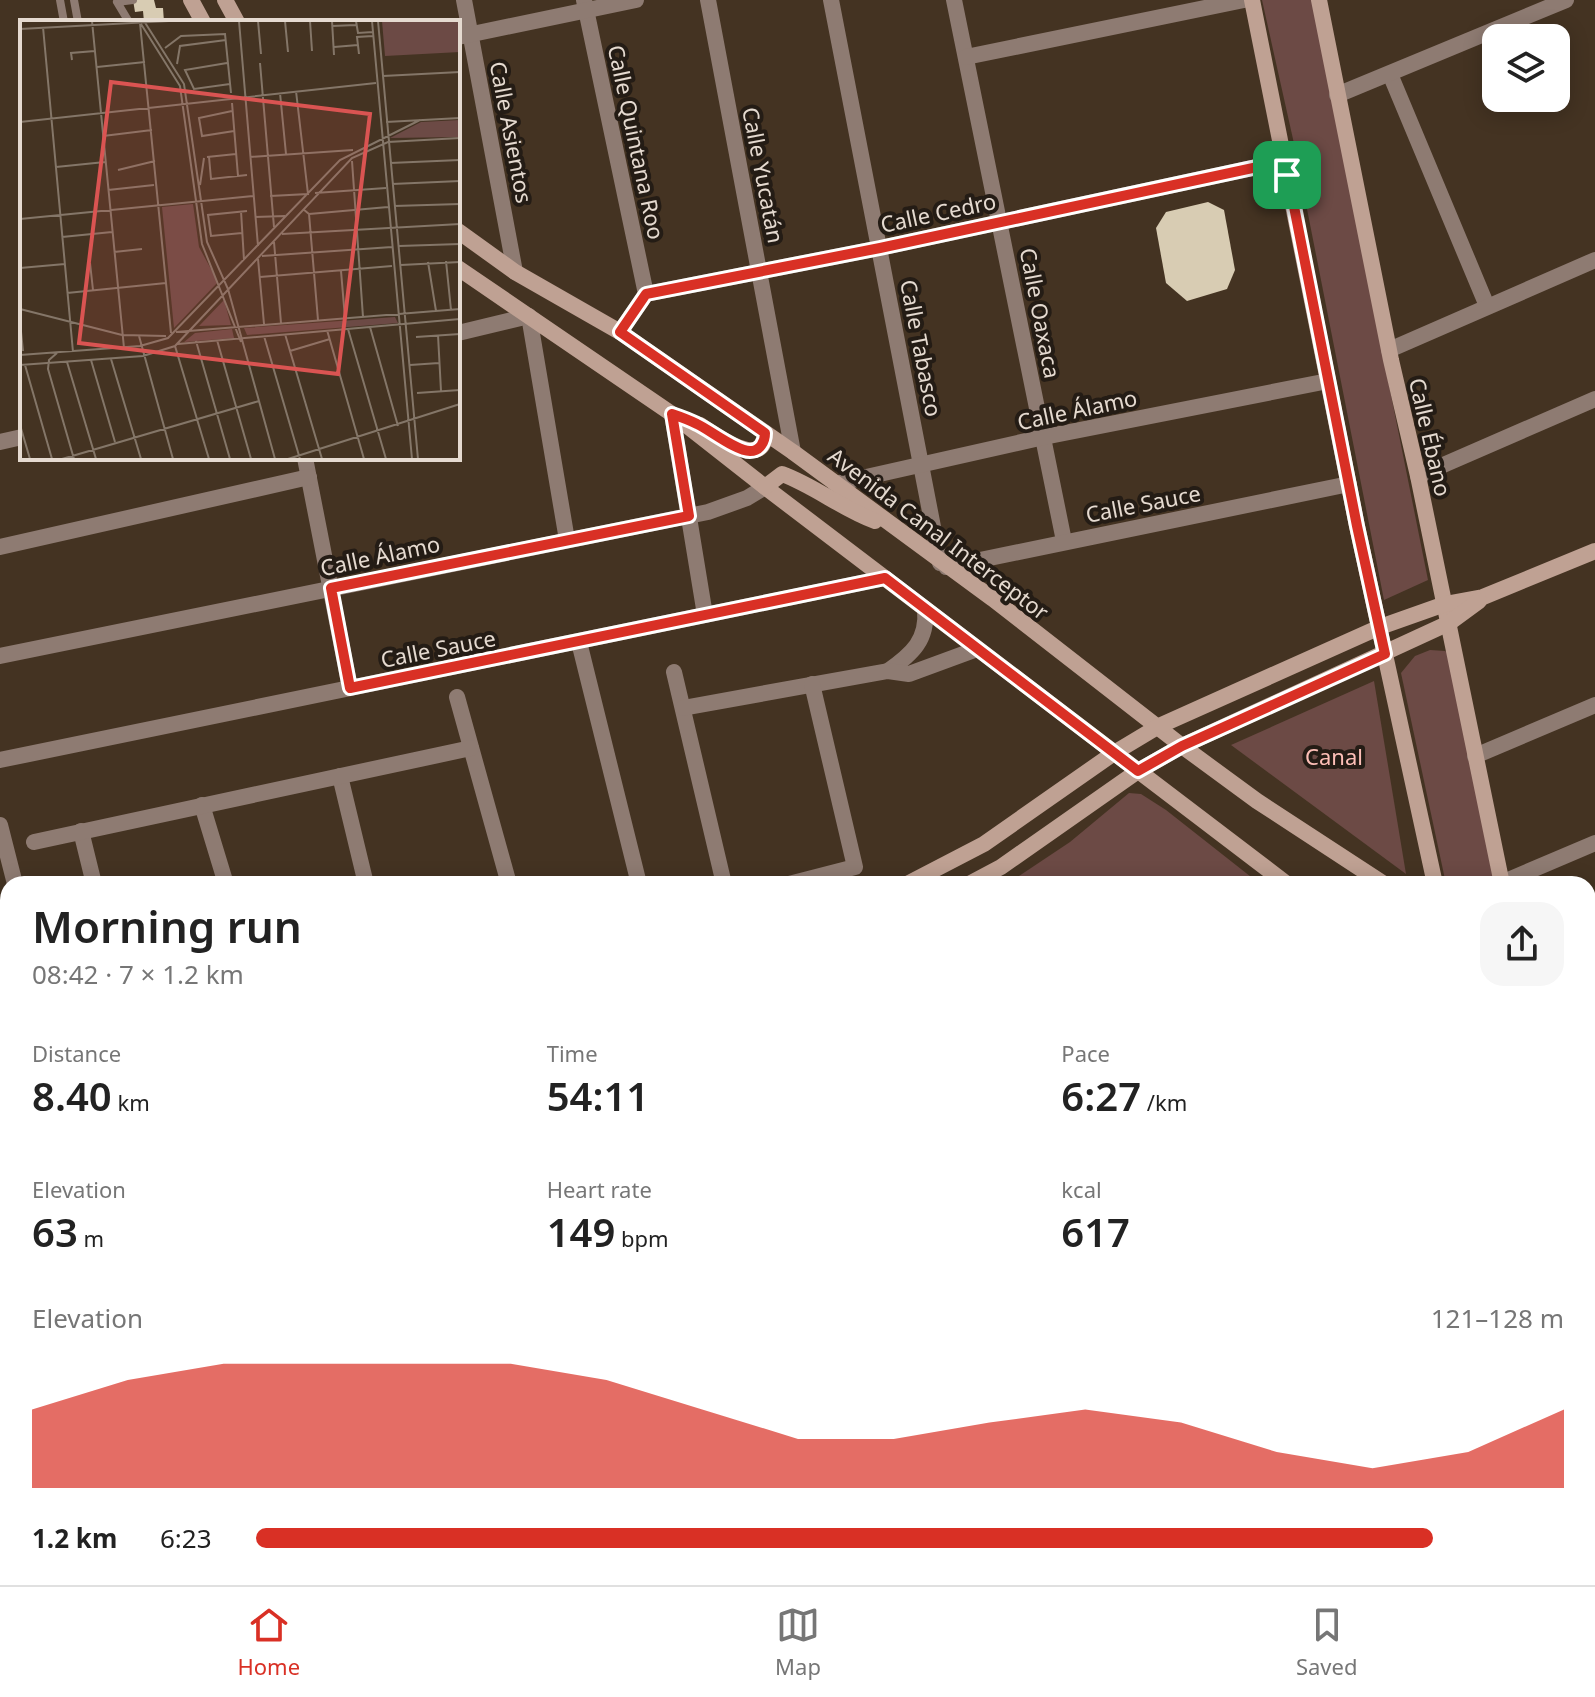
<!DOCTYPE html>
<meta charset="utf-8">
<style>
:root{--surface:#fff;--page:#f6f6f6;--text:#222;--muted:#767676;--line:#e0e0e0;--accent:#d93025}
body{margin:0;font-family:"Noto Sans",sans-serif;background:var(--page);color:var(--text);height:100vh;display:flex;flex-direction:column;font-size:30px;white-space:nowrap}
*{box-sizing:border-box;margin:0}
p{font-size:26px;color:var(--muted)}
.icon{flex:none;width:44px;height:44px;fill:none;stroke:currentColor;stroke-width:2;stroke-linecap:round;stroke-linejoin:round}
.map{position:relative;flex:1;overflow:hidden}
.drawer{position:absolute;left:0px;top:876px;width:1596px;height:710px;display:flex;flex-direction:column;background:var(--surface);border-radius:24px 24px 0 0;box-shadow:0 4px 20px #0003}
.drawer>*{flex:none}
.tools{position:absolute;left:1482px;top:24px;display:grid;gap:16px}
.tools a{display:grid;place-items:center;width:88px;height:88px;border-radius:16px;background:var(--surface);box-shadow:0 4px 20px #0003;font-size:40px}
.pin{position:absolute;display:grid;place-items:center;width:68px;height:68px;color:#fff;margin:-34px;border-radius:16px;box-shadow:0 4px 12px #0006}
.round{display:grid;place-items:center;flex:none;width:84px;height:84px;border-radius:24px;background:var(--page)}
.summary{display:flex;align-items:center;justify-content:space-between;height:136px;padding:0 32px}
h1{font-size:44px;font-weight:600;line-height:60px}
.stats{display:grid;grid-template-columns:repeat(3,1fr);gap:12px;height:136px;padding:8px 32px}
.stats div{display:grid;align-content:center}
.stats b{font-size:40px;font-weight:600}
.stats small{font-size:22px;font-weight:400}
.stats p{font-size:22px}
.chart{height:224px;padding:16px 32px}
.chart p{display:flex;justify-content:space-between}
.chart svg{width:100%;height:144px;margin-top:8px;fill:var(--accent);opacity:.7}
ul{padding:0 32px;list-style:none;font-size:26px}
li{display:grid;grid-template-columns:128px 96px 1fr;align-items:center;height:60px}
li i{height:20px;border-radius:10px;background:var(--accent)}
.tab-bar{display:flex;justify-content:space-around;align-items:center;height:112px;border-top:2px solid var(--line);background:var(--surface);font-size:22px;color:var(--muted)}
.tab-bar a{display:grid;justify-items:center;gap:4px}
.tab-bar .on{color:var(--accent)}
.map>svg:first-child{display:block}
.green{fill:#6c4a45}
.building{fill:#d8ccb3}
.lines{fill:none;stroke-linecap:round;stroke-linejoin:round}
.lane{stroke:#8e7b72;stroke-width:8}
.street{stroke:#8e7b72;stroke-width:16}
.secondary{stroke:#bfa193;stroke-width:16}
.route-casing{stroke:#fff;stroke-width:16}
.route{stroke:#d93025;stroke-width:10}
.labels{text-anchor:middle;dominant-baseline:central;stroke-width:8;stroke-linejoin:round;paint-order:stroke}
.street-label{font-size:22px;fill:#e5dad0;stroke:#241c15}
.park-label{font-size:22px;fill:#fdbfb7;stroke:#241c15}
.inset-road{fill:none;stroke:#847668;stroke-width:2}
.view{fill:#da5452;fill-opacity:0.15;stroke:#da5452;stroke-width:4}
.inset-edge{fill:none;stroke:#e5dad0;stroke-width:4}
</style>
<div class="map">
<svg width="1595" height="1585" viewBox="0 0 1595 1585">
<rect width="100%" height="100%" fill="#432"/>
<g class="green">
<polygon points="1262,0 1312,0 1428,580 1384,600 1295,148"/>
<polygon points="1430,650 1445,651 1452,655 1494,884 1446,884 1401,673 1415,656"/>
<polygon points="1374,681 1406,874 1231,745"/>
<polygon points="1129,793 1141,794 1166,810 1260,884 1007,884 1070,842"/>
<polygon points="1588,1128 1595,1148 1595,1188 1588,1188"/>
</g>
<g class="building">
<polygon points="133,0 154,0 156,8 163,8 164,22 144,22 143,11 135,12"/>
<polygon points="1208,202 1224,210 1235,270 1227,289 1187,301 1166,283 1156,228 1166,212"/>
</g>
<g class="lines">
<g class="lane">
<polyline points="60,0 64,22"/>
<polyline points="74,0 78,22"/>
<polyline points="129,22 117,2 133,0"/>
</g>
<g class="street">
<polyline points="464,0 515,272"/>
<polyline points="584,0 646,294"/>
<polyline points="708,0 793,452"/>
<polyline points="831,0 940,563"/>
<polyline points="954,0 1064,541"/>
<polyline points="458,37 636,0"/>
<polyline points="966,57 1244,0"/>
<polyline points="1390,74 1487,306"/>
<polyline points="1337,95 1566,0"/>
<polyline points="620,332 646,294 880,248 1285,161"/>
<polyline points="458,333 529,316 567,540"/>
<polyline points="1389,350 1595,260"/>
<polyline points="672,414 705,615"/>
<polyline points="0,442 22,437"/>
<polyline points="305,458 350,688"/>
<polyline points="1418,476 1595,399"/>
<polyline points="835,484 1044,437 1328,381"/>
<polyline points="0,547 309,477"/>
<polyline points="946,567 1349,484"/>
<polyline points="579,642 639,884"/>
<polyline points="0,656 708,512 747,498 765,487"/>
<path d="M888 671C912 654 928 640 925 609"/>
<polyline points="674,672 724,884"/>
<polyline points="457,697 509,884"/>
<polyline points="683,708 888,671 909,674 977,649"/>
<polyline points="1475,756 1595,705"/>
<polyline points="0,760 885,578"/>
<polyline points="340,776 366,884"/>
<polyline points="202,805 226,884"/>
<polyline points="0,825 15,884"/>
<polyline points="81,831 94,884"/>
<polyline points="34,842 471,748"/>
<polyline points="1501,883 1595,843"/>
<polyline points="789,884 855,867 812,684"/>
<polyline points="1588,984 1595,981"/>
<polyline points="1588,1209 1595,1206"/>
<polyline points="0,1364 8,1362"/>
<polyline points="182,1578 183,1585"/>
<polyline points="329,1578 331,1585"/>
<polyline points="424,1578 425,1585"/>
<polyline points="489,1578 491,1585"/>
<polyline points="787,1578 788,1585"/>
<polyline points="929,1578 931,1585"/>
<polyline points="1279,1578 1281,1585"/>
<polyline points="363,1585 397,1578"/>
<polyline points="1486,1585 1487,1578"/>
</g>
<g class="secondary">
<polyline points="191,0 203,22"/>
<polyline points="225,0 237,22"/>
<polyline points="1252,0 1357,526 1435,884"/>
<polyline points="1319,0 1391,360 1418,476 1502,884"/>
<polyline points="458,231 515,272 620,332 793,452 993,599 1182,746 1257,801 1384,884"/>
<polyline points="458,268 672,414 765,487 1287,884"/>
<path d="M700 425C714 434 765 472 765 433"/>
<path d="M765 487 782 474C815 486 842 509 875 521"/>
<polyline points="907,884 984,844 1114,753 1159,726 1380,627 1445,604 1483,597 1595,551"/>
<polyline points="969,884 1001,867 1138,771 1182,746 1449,623 1479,601"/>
<polyline points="1588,1104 1595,1119"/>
<polyline points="0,1123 8,1120"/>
<polyline points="0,1153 8,1149"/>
<polyline points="1588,1287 1595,1319"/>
</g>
</g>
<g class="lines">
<g class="route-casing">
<path id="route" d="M1285 161 1357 526 1385 654 1182 746 1138 771 885 578 350 688 331 588 689 516 672 414C681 417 689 420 697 424 710 430 736 451 750 451 760 451 765 442 765 433L620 332 646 294 880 248Z"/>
</g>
<use href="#route" class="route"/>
</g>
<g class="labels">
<g class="street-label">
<text transform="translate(512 132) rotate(79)">Calle Asientos</text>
<text transform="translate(637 142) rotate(78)">Calle Quintana Roo</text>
<text transform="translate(764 175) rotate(79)">Calle Yucatán</text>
<text transform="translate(938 212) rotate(-12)">Calle Cedro</text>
<text transform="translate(1041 313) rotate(79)">Calle Oaxaca</text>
<text transform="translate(922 348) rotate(79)">Calle Tabasco</text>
<text transform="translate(1077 409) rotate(-12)">Calle Álamo</text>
<text transform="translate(1431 437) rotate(77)">Calle Ébano</text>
<text transform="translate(1143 503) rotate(-11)">Calle Sauce</text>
<text transform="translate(939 533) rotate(37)">Avenida Canal Interceptor</text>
<text transform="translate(380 555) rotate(-12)">Calle Álamo</text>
<text transform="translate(438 648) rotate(-11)">Calle Sauce</text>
</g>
<g class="park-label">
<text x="1334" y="756">Canal</text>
</g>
</g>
<g transform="translate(20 20)">
<rect width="440" height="440" fill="#432"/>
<path d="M362 1H440V32L365 36ZM440 100V117L370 118 401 102ZM173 184 179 227 198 262 154 308 142 187ZM204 280 211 305 179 306ZM375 297 378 303 227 315 224 308ZM212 309 214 318 164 322 175 313Z" fill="#6c4a45"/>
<path class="inset-road" d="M72 1 104 328M124 1 164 64 187 222 208 269 255 439M219 1 238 226M238 1 241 34M265 1 268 32M290 1 292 31M312 1 314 35M336 1 338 13 353 12M352 1 392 439M358 1 398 439M120 3 151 313M121 4 160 66 182 224 221 322M312 6 336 5M23 7 53 332M0 9 149 1M314 27 338 25M145 28 161 16 205 14 211 73M339 34 337 17 353 16M52 40 51 33 75 31M207 43 165 50 174 69 210 64M240 43 254 207M157 44 160 26 206 20M77 47 125 42M363 56 440 52M260 73 266 134M212 83 218 156M212 91 179 98 182 116 214 111M0 102 356 63M366 102 440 98M83 116 132 110M187 137 216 134M189 137 191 159 227 155M230 137 333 130M332 141 343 297M370 143 440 140M36 147 85 142M98 150 135 141M372 164 440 161M180 165 184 138M88 170 134 165M295 173 366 168M250 176 288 174 276 71M374 186 440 184M283 189 289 194 298 300M221 191 224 240M289 194 368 187M235 197 265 196M0 199 233 176M222 213 191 216 188 195 227 191M262 214 440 204M42 217 92 212M254 222 261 303M379 226 440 224M94 232 122 229M242 236 372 227M238 239 244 304M426 241 431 290M408 242 416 291M70 243 73 270M381 245 440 242M0 248 45 244M321 251 325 298M240 257 372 246M47 273 146 263M0 289 102 315 146 316M0 302 3 331M350 307 378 406M328 309 366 439M307 310 344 439M156 312 440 289M265 314 302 439M418 315 421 371M119 316 153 439M244 316 280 439M396 317 440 314M197 320 231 439M176 321 210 439M158 324 440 299M155 326 189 439M270 331 310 319M37 333 29 340 28 349 54 439M0 335 120 326 148 318 320 140 400 100M91 339 121 439M71 340 95 422M47 342 76 439M0 345 123 336 155 326 332 138 368 122 440 118M5 345 32 439M390 345 419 343M397 373 440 370M0 405 10 439M42 439 239 381M268 439 440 384"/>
<path class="view" d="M91 62 350 94 318 354 59 323Z"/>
<rect width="440" height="440" class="inset-edge"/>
</g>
</svg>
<div class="tools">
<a><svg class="icon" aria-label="layers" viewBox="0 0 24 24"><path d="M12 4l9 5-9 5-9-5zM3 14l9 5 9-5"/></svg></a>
</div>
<div class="pin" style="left:1287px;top:175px;background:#1e9e55"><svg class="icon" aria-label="arrive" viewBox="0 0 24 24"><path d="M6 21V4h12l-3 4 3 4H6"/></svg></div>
<section class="drawer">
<div class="summary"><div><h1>Morning run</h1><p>08:42 · 7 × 1.2 km</p></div><a class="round"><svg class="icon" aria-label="share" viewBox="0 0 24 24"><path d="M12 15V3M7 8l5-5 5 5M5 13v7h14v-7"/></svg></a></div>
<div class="stats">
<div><p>Distance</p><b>8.40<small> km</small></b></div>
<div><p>Time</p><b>54:11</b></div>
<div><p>Pace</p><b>6:27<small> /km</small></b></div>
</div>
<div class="stats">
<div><p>Elevation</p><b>63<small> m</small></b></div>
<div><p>Heart rate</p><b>149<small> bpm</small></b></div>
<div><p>kcal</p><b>617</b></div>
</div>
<div class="chart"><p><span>Elevation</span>121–128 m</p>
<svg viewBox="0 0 160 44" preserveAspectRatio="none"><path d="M0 44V20L10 11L20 6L30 6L40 6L50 6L60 11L70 20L80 29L90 29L100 24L110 20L120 24L130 33L140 38L150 33L160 20V44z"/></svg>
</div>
<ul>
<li><b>1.2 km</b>6:23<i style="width:90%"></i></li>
</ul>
</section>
</div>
<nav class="tab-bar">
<a class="on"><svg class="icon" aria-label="home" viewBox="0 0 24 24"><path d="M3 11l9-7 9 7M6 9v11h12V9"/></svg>Home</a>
<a><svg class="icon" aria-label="map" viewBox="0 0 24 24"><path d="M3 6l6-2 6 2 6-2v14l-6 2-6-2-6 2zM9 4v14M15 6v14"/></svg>Map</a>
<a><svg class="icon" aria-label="saved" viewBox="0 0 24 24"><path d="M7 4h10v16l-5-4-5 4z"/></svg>Saved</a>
</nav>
